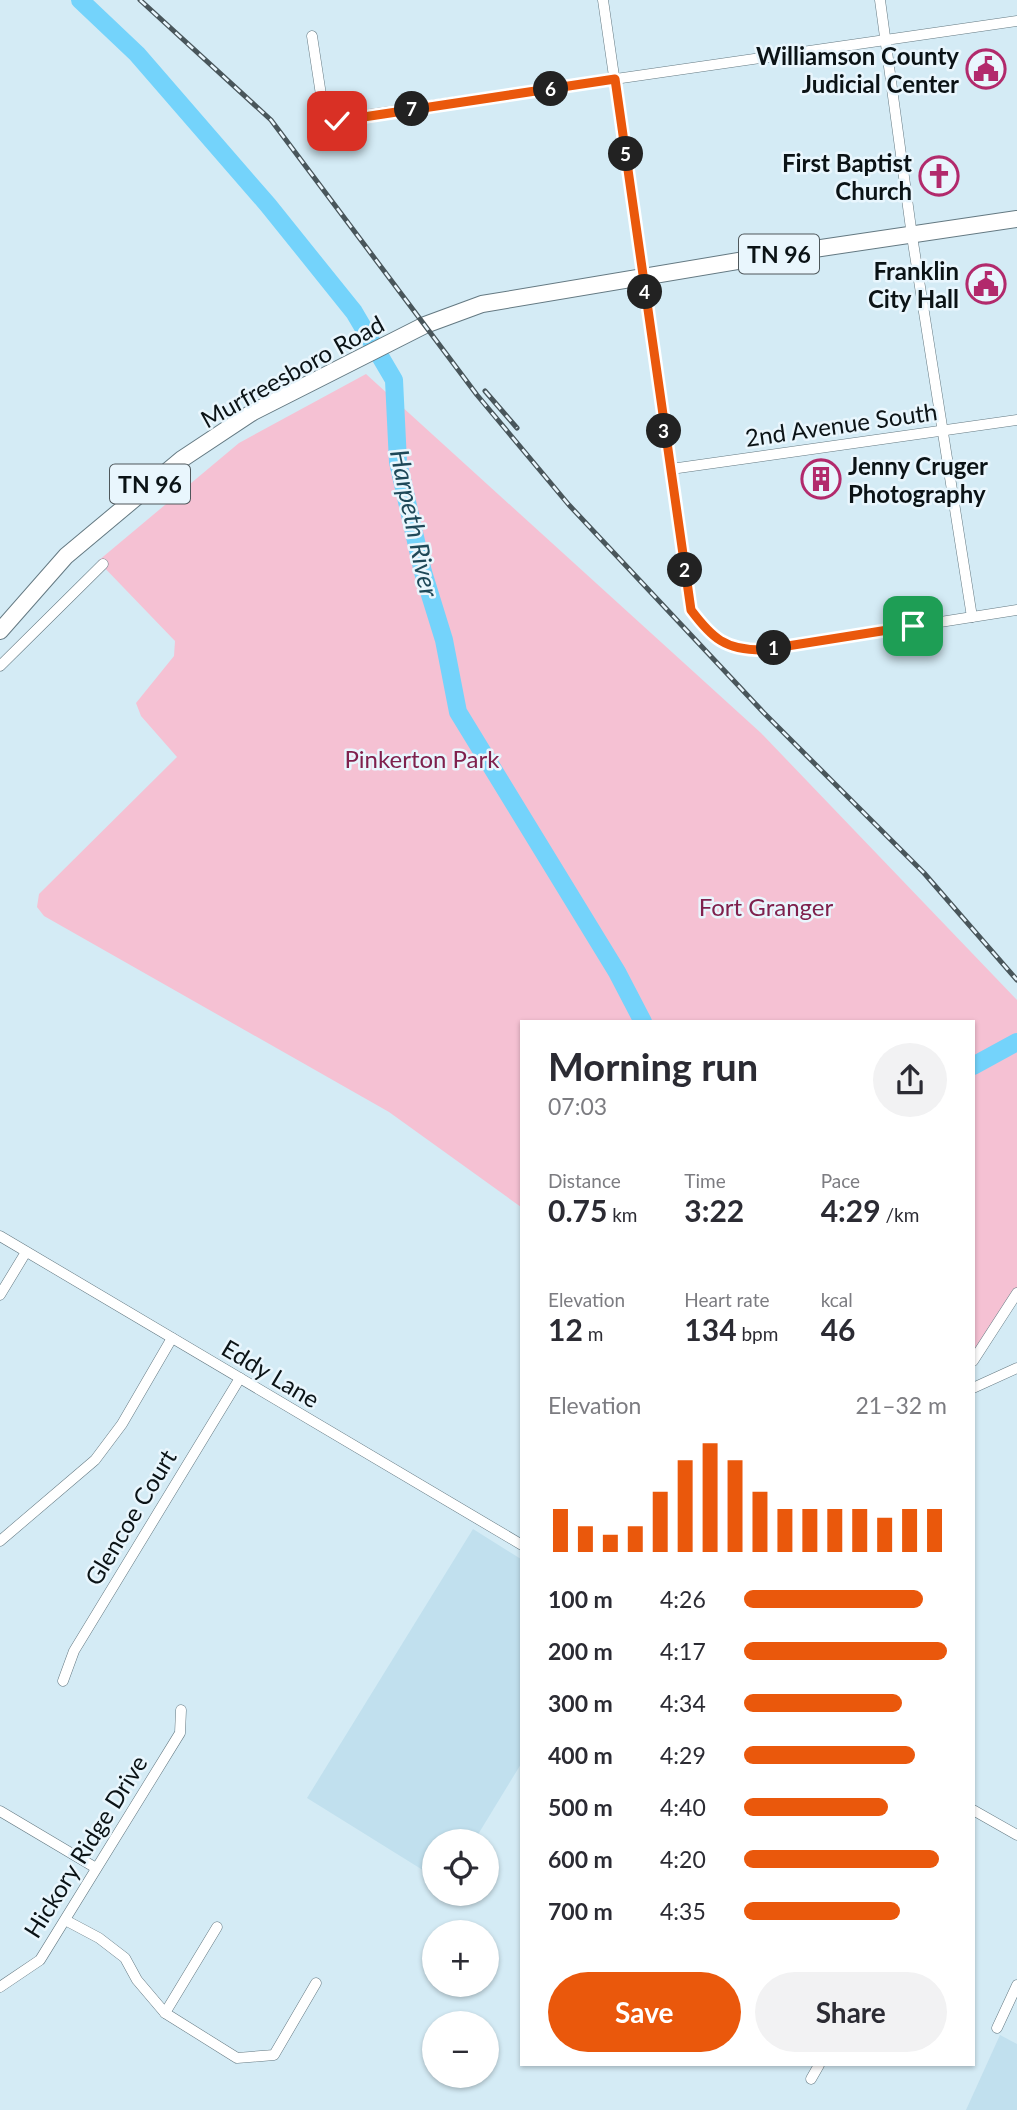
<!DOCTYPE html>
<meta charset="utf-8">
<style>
:root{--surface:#fff;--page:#f2f2f3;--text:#2b2b33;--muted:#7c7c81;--accent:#ea580c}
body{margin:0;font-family:Lato,sans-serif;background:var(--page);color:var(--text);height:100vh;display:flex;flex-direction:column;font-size:26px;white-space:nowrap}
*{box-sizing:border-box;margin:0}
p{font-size:23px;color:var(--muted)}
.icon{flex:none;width:38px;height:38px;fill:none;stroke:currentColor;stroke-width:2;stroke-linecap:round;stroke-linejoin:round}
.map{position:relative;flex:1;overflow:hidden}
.side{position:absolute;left:520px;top:1020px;width:455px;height:1046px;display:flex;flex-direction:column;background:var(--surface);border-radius:0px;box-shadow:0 2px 5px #0004}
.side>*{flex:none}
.controls{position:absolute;left:422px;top:1829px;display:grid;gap:14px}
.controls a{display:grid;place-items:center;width:77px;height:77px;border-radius:50%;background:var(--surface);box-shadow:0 2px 5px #0004;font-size:35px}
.pin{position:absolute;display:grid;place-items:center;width:60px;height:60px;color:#fff;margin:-30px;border-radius:14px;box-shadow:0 4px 10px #0006}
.km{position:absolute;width:35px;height:35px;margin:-18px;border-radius:50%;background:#222;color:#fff;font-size:19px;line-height:35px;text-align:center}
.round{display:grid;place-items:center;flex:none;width:74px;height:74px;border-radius:37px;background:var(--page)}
.overview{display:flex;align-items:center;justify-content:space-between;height:119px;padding:0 28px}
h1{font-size:38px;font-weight:700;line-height:52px}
.figures{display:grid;grid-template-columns:repeat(3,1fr);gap:10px;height:119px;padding:7px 28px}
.figures div{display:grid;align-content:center}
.figures b{font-size:30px;font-weight:700}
.figures small{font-size:19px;font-weight:400}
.figures p{font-size:19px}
.chart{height:196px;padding:14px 28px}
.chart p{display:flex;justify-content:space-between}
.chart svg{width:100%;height:126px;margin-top:7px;stroke:var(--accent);stroke-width:6}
.primary-button{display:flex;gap:14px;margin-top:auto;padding:14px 28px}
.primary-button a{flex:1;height:80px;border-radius:42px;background:var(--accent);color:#fff;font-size:28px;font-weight:700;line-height:80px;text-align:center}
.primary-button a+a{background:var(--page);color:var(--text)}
ul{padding:0 28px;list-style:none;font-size:23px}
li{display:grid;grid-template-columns:112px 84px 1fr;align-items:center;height:52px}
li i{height:18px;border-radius:9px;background:var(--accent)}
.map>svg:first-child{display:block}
.built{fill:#c1e0ee}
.green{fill:#f5c1d3}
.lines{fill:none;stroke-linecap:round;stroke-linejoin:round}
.river{stroke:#74d3fb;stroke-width:18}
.minor-casing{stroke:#647982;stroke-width:11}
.primary-casing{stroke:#647982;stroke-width:18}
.minor{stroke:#fff;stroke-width:10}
.primary{stroke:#fff;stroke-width:16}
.rail-casing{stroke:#49565b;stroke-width:5}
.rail{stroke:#e9f6fd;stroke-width:2.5;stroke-dasharray:8;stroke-linecap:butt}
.route-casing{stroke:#fff;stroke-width:14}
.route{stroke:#ea580c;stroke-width:9}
.labels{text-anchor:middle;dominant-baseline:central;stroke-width:5;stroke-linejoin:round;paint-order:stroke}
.shield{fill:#e9f6fd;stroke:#4e575b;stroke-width:2}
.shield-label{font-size:23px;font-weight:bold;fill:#0b1316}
.poi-label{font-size:24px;font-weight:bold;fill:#0b1316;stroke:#e9f6fd;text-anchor:end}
.street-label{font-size:24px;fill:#0b1316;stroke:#e9f6fd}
.park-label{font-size:24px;fill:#7f204d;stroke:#e9f6fd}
.water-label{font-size:26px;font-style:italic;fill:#1e4858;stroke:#e9f6fd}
</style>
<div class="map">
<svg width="1017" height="2110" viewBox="0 0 1017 2110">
<rect width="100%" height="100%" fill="#d4ebf5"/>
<g class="built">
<polygon points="473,1529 521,1559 521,1764 474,1841 434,1841 434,1877 307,1798"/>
<polygon points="1000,2035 1017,2044 1017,2110 966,2110"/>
</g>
<polygon class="green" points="366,374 761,733 1017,1000 1017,1288 973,1351 973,1022 522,1022 521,1207 389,1112 44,916 37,907 39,894 177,757 141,716 136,703 174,656 175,641 98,561 239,443"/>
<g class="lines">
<g class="river">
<polyline points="80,0 137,54 268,205 354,312 394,380 398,462 423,572 444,640 458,712 617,972 643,1022"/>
<polyline points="973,1066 1017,1042"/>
</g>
<g class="minor-casing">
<g id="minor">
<path d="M603 0 691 610C712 638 725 650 762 650L1017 610"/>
<polyline points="880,0 912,236 972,617"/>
<polyline points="312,36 325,121 1017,21"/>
<polyline points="671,469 1017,420"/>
<polyline points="0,666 103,564"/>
<polyline points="0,1236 522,1545"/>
<polyline points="0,1295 26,1252"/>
<polyline points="973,1361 1017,1293"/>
<polyline points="973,1388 1017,1368"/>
<polyline points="0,1541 95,1460 122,1424 172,1338"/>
<polyline points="63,1681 74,1651 240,1378"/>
<polyline points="973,1810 1017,1835"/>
<polyline points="0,1811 96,1868"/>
<polyline points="67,1921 99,1938 125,1958 137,1980 165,2013 237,2058 274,2055 316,1983"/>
<polyline points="0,1987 40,1960 180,1733 181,1710"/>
<polyline points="165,2013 217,1927"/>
<polyline points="997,2028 1017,1985"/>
<polyline points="811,2079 819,2065"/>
</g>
</g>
<g class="primary-casing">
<polyline id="primary" points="0,631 66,556 182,459 253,412 425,325 482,304 774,255 1017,219"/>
</g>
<use href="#minor" class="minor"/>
<use href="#primary" class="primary"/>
<g class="rail-casing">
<g id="rail">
<polyline points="140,0 271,120 477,395 569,505 764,713 924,873 1017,980"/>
<polyline points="485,391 517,428"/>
</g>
</g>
<use href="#rail" class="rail"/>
</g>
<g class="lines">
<g class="route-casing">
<path id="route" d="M337 121 615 79 691 610C712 638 725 650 762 650L913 626"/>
</g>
<use href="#route" class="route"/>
</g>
<defs>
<g id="civic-ring" transform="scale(2.0125)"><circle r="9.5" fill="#e9f6fd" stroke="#b22a6c" stroke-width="1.5"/><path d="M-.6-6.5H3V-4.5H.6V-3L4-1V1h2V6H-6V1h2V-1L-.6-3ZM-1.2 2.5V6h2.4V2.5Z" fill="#b22a6c"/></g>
<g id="church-ring" transform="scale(2.0125)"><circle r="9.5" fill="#e9f6fd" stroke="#b22a6c" stroke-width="1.5"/><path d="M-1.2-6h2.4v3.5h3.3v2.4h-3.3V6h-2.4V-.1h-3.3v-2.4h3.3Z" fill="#b22a6c"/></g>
<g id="building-ring" transform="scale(2.0125)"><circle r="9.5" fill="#e9f6fd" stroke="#b22a6c" stroke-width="1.5"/><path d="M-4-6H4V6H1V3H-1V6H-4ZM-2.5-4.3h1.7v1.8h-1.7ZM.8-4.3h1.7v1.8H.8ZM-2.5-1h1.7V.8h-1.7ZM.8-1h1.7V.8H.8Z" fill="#b22a6c"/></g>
</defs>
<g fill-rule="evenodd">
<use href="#civic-ring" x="986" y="69"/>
<use href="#church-ring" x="939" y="176"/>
<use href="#civic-ring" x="986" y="284"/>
<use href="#building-ring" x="821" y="479"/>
</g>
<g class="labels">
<g class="shield">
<rect x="739" y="234.5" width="80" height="39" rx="5"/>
<rect x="110" y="464.5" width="80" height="39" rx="5"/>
</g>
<g class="shield-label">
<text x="779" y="254">TN 96</text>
<text x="150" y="484">TN 96</text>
</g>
<g class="poi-label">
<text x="959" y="55">Williamson County<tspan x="959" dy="28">Judicial Center</tspan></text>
<text x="912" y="162">First Baptist<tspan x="912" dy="28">Church</tspan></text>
<text x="959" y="270">Franklin<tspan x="959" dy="28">City Hall</tspan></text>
<text x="848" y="465" text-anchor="start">Jenny Cruger<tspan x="848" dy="28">Photography</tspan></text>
</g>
<g class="street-label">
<text transform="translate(292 371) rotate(-29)">Murfreesboro Road</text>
<text transform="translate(841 424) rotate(-8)">2nd Avenue South</text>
<text transform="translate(271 1373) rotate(31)">Eddy Lane</text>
<text transform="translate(130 1517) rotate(-59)">Glencoe Court</text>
<text transform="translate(85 1846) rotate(-58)">Hickory Ridge Drive</text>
</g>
<g class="park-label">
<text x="422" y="758">Pinkerton Park</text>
<text x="766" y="906">Fort Granger</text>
</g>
<g class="water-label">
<text transform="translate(415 523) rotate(78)">Harpeth River</text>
</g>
</g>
</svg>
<div class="controls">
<a><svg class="icon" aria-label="locate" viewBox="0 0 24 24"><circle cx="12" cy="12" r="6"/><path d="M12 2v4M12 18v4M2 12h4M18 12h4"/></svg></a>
<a>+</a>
<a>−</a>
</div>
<div class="pin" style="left:913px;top:626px;background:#1e9e55"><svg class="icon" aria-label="arrive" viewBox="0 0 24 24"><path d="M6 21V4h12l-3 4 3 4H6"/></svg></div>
<div class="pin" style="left:337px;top:121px;background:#d93025"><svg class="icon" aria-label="check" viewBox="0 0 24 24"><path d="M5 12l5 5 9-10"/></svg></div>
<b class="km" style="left:774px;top:648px">1</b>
<b class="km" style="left:685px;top:570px">2</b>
<b class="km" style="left:664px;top:431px">3</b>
<b class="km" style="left:645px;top:292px">4</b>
<b class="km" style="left:626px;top:154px">5</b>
<b class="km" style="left:551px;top:89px">6</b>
<b class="km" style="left:412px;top:109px">7</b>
<section class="side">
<div class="overview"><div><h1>Morning run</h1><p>07:03</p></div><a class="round"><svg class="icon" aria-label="share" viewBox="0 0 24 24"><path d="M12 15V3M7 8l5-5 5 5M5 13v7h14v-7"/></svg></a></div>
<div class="figures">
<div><p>Distance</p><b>0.75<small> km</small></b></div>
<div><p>Time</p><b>3:22</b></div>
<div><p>Pace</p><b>4:29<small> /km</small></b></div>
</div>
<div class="figures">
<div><p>Elevation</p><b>12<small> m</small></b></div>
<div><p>Heart rate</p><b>134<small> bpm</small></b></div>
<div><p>kcal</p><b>46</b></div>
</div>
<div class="chart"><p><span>Elevation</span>21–32 m</p>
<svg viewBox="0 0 160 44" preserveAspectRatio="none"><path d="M5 44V29M15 44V35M25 44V38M35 44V35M45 44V23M55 44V12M65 44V6M75 44V12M85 44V23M95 44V29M105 44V29M115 44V29M125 44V29M135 44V32M145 44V29M155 44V29"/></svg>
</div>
<ul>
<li><b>100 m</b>4:26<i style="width:88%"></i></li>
<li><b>200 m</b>4:17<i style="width:100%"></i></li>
<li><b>300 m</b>4:34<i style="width:78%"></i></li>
<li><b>400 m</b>4:29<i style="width:84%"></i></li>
<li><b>500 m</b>4:40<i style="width:71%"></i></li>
<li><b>600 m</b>4:20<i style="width:96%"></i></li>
<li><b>700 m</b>4:35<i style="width:77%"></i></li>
</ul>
<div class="primary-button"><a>Save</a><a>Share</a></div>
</section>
</div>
